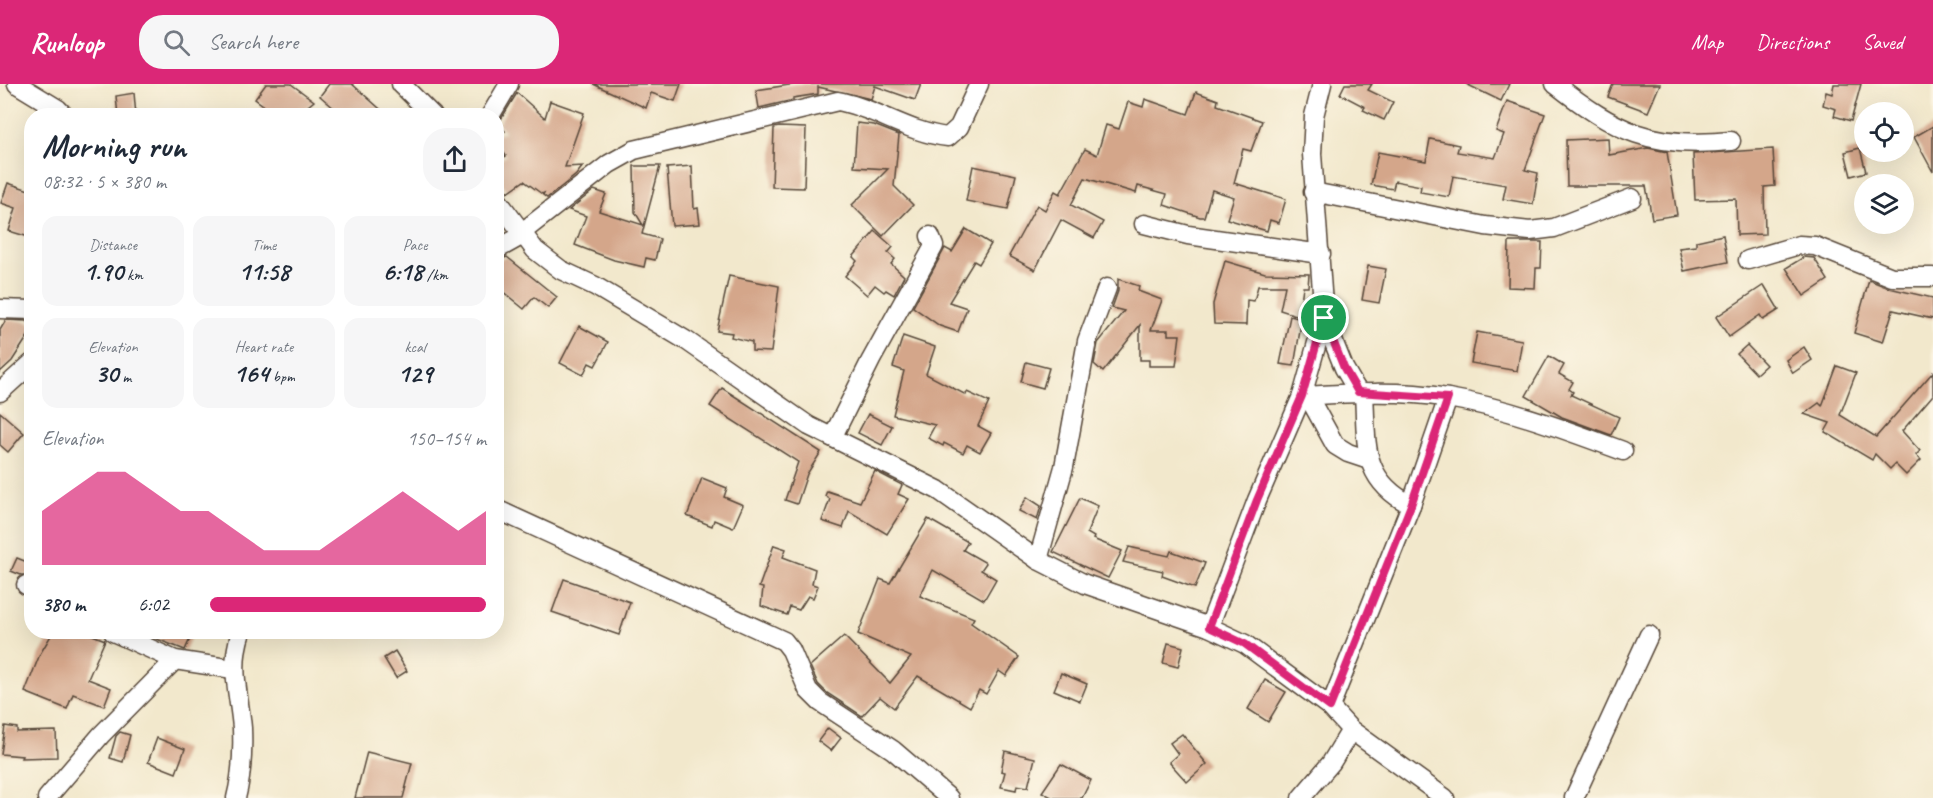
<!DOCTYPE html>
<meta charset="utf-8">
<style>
:root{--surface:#fff;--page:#f6f6f7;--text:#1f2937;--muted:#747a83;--accent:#db2777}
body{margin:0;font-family:Caveat,sans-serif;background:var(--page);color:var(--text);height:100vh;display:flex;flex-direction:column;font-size:22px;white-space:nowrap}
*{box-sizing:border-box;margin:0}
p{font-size:20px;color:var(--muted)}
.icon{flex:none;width:33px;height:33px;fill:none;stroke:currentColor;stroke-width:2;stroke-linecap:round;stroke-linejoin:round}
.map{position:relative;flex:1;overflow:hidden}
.sheet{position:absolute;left:24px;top:24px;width:480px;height:531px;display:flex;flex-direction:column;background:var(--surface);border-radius:24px;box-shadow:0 6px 24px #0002}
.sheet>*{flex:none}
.fabs{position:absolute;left:1854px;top:18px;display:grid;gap:12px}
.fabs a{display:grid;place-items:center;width:60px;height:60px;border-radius:50%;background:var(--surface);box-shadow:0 6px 24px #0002;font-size:30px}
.pin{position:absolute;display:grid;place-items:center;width:51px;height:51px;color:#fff;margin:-26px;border:3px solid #fff;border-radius:50%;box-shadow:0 2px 6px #0007}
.round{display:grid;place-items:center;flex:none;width:63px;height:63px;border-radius:24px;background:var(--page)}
.headline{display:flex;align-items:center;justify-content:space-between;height:102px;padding:0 18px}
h1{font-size:33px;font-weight:800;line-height:45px}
.stats{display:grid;grid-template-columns:repeat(3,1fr);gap:9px;height:102px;padding:6px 18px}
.stats div{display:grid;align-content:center;border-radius:15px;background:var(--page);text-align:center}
.stats b{font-size:26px;font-weight:800}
.stats small{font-size:16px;font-weight:400}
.stats p{font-size:16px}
.chart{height:168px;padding:12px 18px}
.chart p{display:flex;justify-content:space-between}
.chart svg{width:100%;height:108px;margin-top:6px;fill:var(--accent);opacity:.7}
ul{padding:0 18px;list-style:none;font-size:20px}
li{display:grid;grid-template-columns:96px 72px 1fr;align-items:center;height:45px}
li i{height:15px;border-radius:8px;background:var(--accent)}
header{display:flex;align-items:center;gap:36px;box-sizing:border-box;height:84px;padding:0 30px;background:var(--accent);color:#fff}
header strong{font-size:28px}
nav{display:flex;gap:33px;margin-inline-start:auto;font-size:21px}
.search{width:420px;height:54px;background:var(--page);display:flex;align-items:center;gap:15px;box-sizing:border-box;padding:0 21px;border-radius:24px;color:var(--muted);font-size:22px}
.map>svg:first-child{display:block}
.building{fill:#d4a68a}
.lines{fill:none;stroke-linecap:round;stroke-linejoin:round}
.street-casing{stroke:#564638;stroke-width:21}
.street{stroke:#fff;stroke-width:18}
.route-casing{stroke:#fff;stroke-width:12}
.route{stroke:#db2777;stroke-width:8}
</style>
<header>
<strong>Runloop</strong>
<div class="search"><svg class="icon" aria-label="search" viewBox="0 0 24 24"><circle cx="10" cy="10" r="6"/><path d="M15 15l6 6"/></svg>Search here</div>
<nav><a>Map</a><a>Directions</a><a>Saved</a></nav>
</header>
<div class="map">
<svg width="1933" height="714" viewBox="0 0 1933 714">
<rect width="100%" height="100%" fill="#fcf5e5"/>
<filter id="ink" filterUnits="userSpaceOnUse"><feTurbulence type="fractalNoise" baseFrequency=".0167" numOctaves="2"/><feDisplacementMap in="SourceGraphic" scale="12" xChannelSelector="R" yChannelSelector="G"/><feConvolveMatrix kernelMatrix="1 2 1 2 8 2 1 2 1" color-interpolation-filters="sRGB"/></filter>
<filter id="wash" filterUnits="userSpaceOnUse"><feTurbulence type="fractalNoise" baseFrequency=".008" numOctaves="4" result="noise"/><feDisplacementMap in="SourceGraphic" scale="24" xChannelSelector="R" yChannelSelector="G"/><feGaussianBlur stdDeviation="1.35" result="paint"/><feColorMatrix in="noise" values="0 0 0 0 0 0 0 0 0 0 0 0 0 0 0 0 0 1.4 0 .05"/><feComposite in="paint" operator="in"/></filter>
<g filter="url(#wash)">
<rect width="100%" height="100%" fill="#f2e8cc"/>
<g id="blocks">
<g class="building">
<polygon points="266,0 291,0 314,17 296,32 255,32 263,21 255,15"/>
<polygon points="329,0 352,0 388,32 343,32 320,12"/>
<polygon points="593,0 681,0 675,17 651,9 646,24"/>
<polygon points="796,0 921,0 915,16 875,2 871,15 818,3 818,10 793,14 793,16 759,24 756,6"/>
<polygon points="1345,0 1372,0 1368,6 1393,18 1384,36 1363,26 1365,23 1340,10"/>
<polygon points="1466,0 1509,0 1501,17"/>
<polygon points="1613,0 1660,0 1648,28 1608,13"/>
<polygon points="1834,0 1861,0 1851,37 1834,32 1836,25 1823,21 1826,8 1832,10"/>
<polygon points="1196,8 1218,16 1217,21 1262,37 1251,67 1243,65 1234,99 1286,115 1279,139 1270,136 1267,147 1227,135 1234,113 1212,106 1204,133 1200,133 1164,121 1167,110 1138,102 1136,109 1085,94 1071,121 1103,138 1094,154 1061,136 1035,186 1009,172 1037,121 1045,126 1055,107 1060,110 1085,65 1097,71 1106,41 1119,45 1128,18 1143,23 1145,15 1188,30"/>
<polygon points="134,9 136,32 118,32 116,12"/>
<polygon points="517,9 545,34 550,17 584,29 565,83 583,82 576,91 547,114 543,111 544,109 542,110 524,97 508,108 496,92 496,78 506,72 496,57 496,52 505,47 498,40"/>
<polygon points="1507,17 1545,30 1525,86 1538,89 1533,120 1503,115 1506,101 1453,92 1449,113 1420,108 1421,102 1395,97 1393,105 1371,101 1378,68 1426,77 1430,55 1459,61 1457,68 1495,74 1504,50 1496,47"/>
<polygon points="857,39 874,41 899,51 894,102 913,121 883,152 852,121 888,85 854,83"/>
<polygon points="1933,42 1933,88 1914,53"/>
<polygon points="779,43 806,44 804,104 772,103 774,44"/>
<polygon points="1608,54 1609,71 1648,64 1667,68 1677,131 1652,135 1646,102 1567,102 1566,56"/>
<polygon points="1860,64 1866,88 1851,92 1845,68"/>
<polygon points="1773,65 1775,102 1764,103 1765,150 1737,151 1736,115 1695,116 1693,70"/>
<polygon points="634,82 660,82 642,150 660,155 655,176 646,174 644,183 614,176 575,161 586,132 569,126 594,106 606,110 599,127 643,141 635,128"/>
<polygon points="692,82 694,125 698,124 700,140 672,142 667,84"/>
<polygon points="973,82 1016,91 1008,125 966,117"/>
<polygon points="8,99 32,107 32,154 9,147 16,124 1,119"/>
<polygon points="966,145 991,160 979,180 974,177 949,218 967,224 958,248 940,242 913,223 945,164 952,168"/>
<polygon points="875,147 893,163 888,169 895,175 891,180 904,192 894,211 886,206 884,208 875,201 867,211 845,192 857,177 853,173"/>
<polygon points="1723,151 1728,178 1684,187 1679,164 1696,162 1696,157"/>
<polygon points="1509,158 1542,158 1541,184 1536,184 1535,204 1508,203"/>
<polygon points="507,173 557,213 548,224 534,213 524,225 496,202 496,177"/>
<polygon points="1804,173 1814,174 1828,196 1804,212 1786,184"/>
<polygon points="1225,177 1265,189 1309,190 1308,203 1303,203 1299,232 1280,226 1285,202 1258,202 1254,217 1247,216 1246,241 1214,240 1213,220"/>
<polygon points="1368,182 1386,185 1379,219 1362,216"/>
<polygon points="729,192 779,202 771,268 752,267 752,258 731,253 732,249 717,247"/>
<polygon points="1118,195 1139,202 1138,207 1162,216 1151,246 1168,246 1168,251 1180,251 1176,282 1149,282 1149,276 1140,276 1140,241 1103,288 1094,280 1098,259 1124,227 1112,224 1118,207"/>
<polygon points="1869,196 1889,204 1933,214 1933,235 1893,226 1883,258 1854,249"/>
<polygon points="1764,201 1779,226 1763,236 1760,231 1729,253 1716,233"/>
<polygon points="1290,232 1302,235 1294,282 1280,280"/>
<polygon points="6,236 26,237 32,241 32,246 12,277 0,288 0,246"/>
<polygon points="579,242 608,258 595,282 589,279 583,291 560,279"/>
<polygon points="1477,248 1522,256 1517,287 1471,279"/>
<polygon points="903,252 935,263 926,290 966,311 967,308 989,318 978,342 991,349 980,368 967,361 963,369 944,359 943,362 928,354 935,341 893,331 904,287 893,283"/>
<polygon points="1747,261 1766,281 1756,290 1737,270"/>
<polygon points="1804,263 1812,276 1793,289 1786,276"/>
<polygon points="1549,272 1564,281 1559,290 1573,298 1569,305 1573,308 1571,311 1619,333 1611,351 1562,333 1526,312"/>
<polygon points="1026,278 1049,284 1043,304 1021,298"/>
<polygon points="1837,282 1856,289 1840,331 1876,353 1933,288 1933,311 1902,347 1920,367 1916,371 1921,376 1906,391 1895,380 1890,385 1875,370 1872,376 1825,348 1830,339 1804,330 1819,319 1822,322"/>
<polygon points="722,304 821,368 807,390 797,420 785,416 798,378 710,322"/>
<polygon points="0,328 24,349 8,368 0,361"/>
<polygon points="868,330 892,342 882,361 858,349"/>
<polygon points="875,387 902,401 898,410 909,415 887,450 849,427 843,444 822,437 830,415 825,412 827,407 860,418"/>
<polygon points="702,394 727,404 724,413 743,421 733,444 714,436 712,442 687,432"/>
<polygon points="1027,413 1041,422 1037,436 1019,427"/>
<polygon points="1080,414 1098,422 1087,449 1094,453 1093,455 1122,467 1108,494 1053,468"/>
<polygon points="928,435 968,458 963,466 986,479 981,486 996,495 984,516 933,486 920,512 974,534 971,539 1019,573 1006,592 999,587 986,610 979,606 970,623 918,592 894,624 880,613 862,632 827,609 818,600 810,582 844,552 890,599 911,573 858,550 880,495 890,499"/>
<polygon points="774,461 786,465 783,473 815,485 812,500 818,502 813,514 808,512 799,526 790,523 787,531 761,522 763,504 759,503"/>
<polygon points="1129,463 1169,472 1171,467 1205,479 1195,504 1162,492 1163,487 1123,478"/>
<polygon points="17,474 32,480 32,491 21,491 11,487"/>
<polygon points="564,495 630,518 619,551 552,528"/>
<polygon points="53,548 85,548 105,556 88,595 111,604 104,622 73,610 67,625 25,608 40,570"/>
<polygon points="139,548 193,548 185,566"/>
<polygon points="1168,559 1183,563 1178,583 1163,579"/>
<polygon points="395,567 407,587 396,594 384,574"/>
<polygon points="1061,589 1087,600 1080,617 1054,606"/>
<polygon points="1265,596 1286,608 1268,638 1248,625"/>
<polygon points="5,642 17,644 17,648 56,647 57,673 21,674 22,672 1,670"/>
<polygon points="828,644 841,654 831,667 818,657"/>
<polygon points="120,648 130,651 123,678 110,674 116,652"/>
<polygon points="1182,650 1207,680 1187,698 1169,678 1178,670 1170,659"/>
<polygon points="157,654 185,665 176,689 148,678"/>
<polygon points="1005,667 1035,674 1028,703 1017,701 1016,706 1001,703 1005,688 1001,687"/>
<polygon points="367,668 412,679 403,714 355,714"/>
<polygon points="1061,680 1091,696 1082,714 1053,714 1042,708"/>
</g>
</g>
</g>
<g filter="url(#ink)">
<use href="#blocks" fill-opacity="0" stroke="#564638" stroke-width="1.5"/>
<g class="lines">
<g class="street-casing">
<g id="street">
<polyline points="17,0 58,25 65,32"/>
<polyline points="401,0 433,32"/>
<path d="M1555 0C1616 48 1652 65 1731 57"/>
<polyline points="490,32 509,0"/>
<polyline points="1313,108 1485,142 1530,147 1554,144 1632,114"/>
<polyline points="496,114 535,166 561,186 595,202 687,257 809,342 938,406 1038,476 1085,500 1209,543 1245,560 1330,623 1351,646 1445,714"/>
<polyline points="1144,140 1188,151 1321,170"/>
<path d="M521 149 609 80 634 66 838 17C876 24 908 49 948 53L959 43 979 0"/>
<polyline points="496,166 523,151"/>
<polyline points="1748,176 1799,161 1815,162 1892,193 1933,193"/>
<polyline points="0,225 32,226"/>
<polyline points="1324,234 1344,284 1358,308"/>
<polyline points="0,308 32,279"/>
<path d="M1364 309C1367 359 1360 395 1411 421"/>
<path d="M1302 312C1351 309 1400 306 1448 314 1508 324 1566 346 1623 367"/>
<polyline points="1308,312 1335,361 1348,369 1369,376"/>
<polyline points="833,352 871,276 934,162 930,152"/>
<polyline points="496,425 784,557 791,566 808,606 820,618 893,666 949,714"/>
<polyline points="1038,476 1064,383 1087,257 1107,204"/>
<polyline points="26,501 32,504"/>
<polyline points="1209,543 1257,416 1302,312 1324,234 1312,70 1314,32 1322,0"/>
<polyline points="113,548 175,576 233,585"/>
<polyline points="1330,623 1411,421 1448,314"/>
<polyline points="47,714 101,651 175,576"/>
<path d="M236 714C242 691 243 668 242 644 239 608 229 584 241 548"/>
<polyline points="1301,714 1331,679 1351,646"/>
<polyline points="1574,714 1649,551"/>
</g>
</g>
<use href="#street" class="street"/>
</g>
</g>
<g class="lines" filter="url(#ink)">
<g class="route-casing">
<polygon id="route" points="1324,234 1344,284 1358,308 1448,314 1411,421 1330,623 1245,560 1209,543 1257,416 1302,312"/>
</g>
<use href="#route" class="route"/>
</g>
</svg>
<div class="fabs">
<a><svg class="icon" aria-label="locate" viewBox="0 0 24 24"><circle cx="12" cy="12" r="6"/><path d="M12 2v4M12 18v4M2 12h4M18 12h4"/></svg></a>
<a><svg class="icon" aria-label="layers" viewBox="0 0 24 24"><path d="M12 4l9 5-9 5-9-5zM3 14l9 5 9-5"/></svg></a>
</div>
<div class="pin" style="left:1324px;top:234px;background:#1e9e55"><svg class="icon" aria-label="arrive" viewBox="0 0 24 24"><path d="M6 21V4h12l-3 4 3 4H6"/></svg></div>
<section class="sheet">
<div class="headline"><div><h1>Morning run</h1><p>08:32 · 5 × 380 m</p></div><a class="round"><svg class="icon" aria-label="share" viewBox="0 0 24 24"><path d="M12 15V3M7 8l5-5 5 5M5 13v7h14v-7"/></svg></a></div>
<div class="stats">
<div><p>Distance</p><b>1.90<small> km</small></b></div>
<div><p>Time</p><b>11:58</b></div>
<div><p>Pace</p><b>6:18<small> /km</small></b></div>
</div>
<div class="stats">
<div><p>Elevation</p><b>30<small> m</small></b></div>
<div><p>Heart rate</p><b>164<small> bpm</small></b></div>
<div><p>kcal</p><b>129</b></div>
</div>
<div class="chart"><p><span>Elevation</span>150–154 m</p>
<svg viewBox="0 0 160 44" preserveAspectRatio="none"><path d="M0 44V22L10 14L20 6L30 6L40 14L50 22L60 22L70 30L80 38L90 38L100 38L110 30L120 22L130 14L140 22L150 30L160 22V44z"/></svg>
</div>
<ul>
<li><b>380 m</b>6:02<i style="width:100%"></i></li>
</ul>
</section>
</div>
